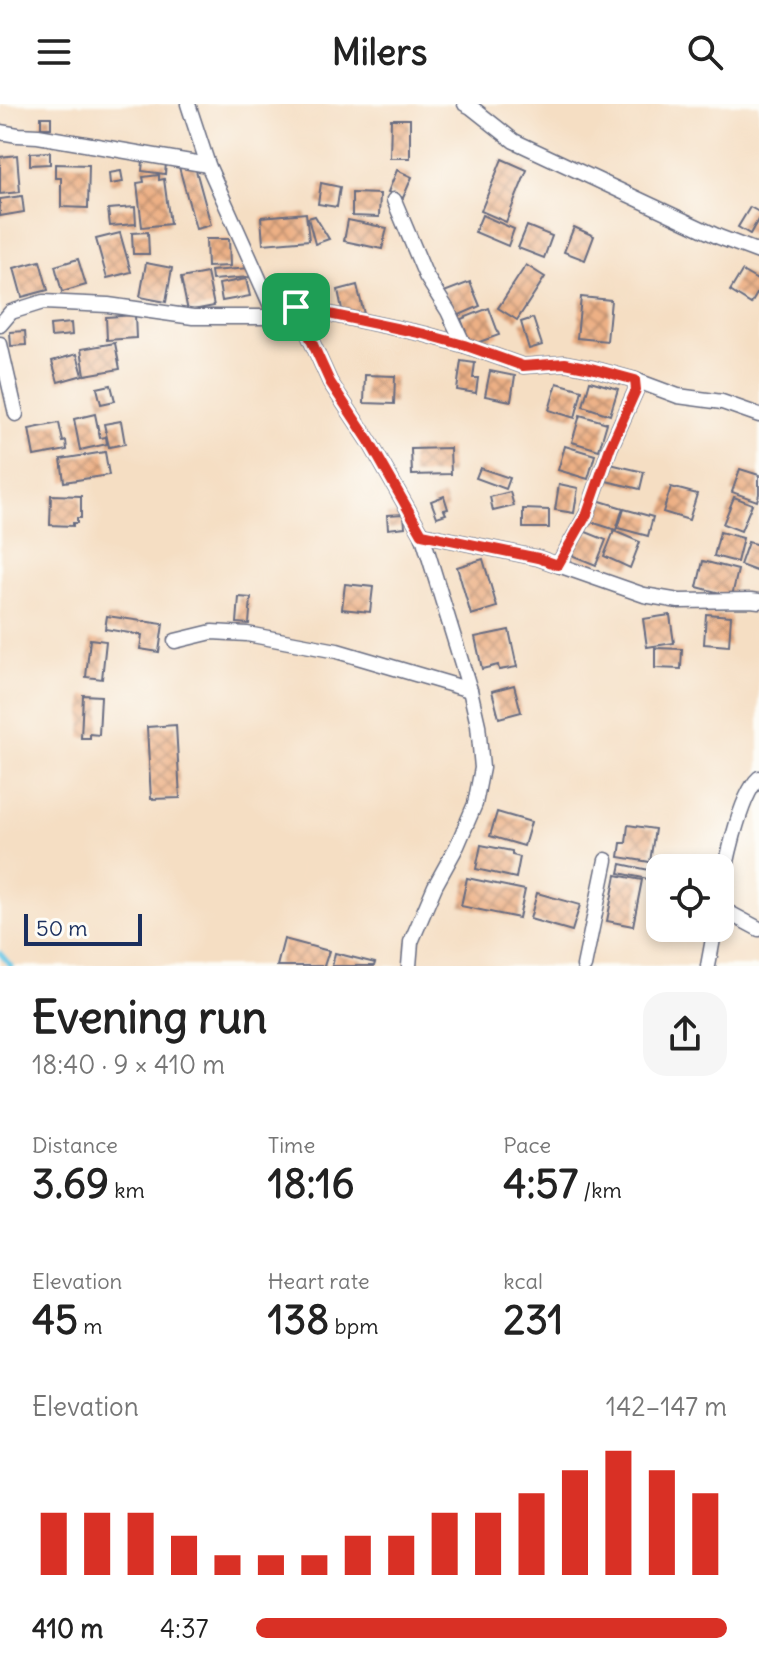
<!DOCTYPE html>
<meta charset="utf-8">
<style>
:root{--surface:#fff;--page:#f6f6f6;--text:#222;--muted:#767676;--accent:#d93025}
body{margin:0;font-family:Delius,sans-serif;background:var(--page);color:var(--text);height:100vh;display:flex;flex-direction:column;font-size:30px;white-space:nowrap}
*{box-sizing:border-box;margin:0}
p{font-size:26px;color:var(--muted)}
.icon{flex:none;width:44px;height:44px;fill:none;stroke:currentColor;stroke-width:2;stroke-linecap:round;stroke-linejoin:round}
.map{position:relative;height:862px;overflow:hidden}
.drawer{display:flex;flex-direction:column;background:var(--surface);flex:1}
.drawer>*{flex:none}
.fabs{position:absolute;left:646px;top:750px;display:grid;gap:16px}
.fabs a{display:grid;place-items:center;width:88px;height:88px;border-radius:16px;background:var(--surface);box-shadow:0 4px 12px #0003;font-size:40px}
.scale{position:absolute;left:24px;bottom:20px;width:118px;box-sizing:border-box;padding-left:8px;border:4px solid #1b2f5e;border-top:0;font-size:22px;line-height:28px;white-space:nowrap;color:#1b2f5e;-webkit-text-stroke:6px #fdfcf7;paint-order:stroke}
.pin{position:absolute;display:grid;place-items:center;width:68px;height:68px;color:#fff;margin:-34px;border-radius:16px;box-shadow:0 4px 12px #0006}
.round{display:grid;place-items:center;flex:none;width:84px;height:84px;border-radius:24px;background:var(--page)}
.head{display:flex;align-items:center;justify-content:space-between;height:136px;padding:0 32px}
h1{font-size:44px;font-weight:700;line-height:60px}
.figures{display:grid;grid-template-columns:repeat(3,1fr);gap:12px;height:136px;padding:8px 32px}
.figures div{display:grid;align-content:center}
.figures b{font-size:40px;font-weight:700}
.figures small{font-size:22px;font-weight:400}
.figures p{font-size:22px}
.chart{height:224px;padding:16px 32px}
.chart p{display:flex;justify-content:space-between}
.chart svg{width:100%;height:144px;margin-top:8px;stroke:var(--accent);stroke-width:6}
ul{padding:0 32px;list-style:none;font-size:26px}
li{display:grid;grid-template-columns:128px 96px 1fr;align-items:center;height:60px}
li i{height:20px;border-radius:10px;background:var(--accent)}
header{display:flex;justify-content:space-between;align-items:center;height:104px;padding:0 32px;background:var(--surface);font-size:36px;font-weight:700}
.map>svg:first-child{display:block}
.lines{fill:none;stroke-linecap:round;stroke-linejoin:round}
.stream{stroke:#67c6e5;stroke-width:5}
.building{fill:url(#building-cross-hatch)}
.minor-casing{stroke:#676c81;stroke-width:17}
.minor{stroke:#fff;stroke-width:14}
.route-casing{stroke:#fff;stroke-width:16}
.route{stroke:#d93025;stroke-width:10}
</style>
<header><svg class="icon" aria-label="menu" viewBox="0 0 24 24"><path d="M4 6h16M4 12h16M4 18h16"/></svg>Milers<svg class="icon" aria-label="search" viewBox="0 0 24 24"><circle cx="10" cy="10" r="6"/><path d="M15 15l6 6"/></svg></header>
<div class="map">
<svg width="759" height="862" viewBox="0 0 759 862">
<defs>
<pattern id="building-cross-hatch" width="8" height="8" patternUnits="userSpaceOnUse" patternTransform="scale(2)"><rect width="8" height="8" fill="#edb085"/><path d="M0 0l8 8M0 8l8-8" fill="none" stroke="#bf9070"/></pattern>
</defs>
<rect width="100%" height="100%" fill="#fdfcf7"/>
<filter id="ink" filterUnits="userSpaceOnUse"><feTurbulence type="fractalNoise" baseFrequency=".0125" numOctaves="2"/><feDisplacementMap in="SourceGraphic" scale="16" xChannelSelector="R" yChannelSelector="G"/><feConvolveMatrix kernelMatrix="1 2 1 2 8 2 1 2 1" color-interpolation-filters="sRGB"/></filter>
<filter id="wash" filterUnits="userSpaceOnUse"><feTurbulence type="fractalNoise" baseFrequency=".006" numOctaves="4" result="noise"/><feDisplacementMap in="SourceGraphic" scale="32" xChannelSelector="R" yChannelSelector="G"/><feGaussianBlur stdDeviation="1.8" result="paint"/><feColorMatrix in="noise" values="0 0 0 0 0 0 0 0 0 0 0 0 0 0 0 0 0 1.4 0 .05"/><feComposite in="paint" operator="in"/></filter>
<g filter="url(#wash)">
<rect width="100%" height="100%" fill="#f5dec3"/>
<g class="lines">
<polyline class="stream" points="0,849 11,862"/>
</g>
<g id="blocks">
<g class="building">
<rect x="41" y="13" width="10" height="11"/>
<polygon points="391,15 410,15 410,54 390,54"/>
<polygon points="50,48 50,60 30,61 30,49"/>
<polygon points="17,51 20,88 0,90 0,53"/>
<polygon points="502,55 527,66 506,118 481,107"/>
<polygon points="143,57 166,59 165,70 142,67"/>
<polygon points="194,59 211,121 196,125 179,63"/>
<polygon points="55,60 89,61 88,104 61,103 61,74 55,74"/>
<polygon points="397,66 412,73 403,94 388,88"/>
<polygon points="121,67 123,78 110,80 109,69"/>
<polygon points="159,71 159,76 164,75 170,120 142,123 137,79 144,78 143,73"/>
<polygon points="321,79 340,83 337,103 318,100"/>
<polygon points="352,89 380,90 379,113 352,112"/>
<polygon points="22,92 24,108 0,112 0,95"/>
<polygon points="135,103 136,120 110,122 108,105"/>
<polygon points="750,103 759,108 759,114 750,130 738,123"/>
<polygon points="306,109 309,136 263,140 261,113"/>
<polygon points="482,111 514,125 508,142 475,128"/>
<polygon points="315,112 329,135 315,140 308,114"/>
<polygon points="348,116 387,124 382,145 344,137"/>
<polygon points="527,122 552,132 544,154 518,144"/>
<polygon points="574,123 594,132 585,156 564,148"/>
<polygon points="148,128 149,150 133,150 132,129"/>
<polygon points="120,129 131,168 107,174 96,135"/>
<polygon points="206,135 229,135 230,162 207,163"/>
<polygon points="78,155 86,181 62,188 55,162"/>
<polygon points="40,157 48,186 22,193 14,164"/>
<polygon points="146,159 172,164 166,198 140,193"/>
<polygon points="526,161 545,173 517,216 498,204"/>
<polygon points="250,164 251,173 212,176 211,167"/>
<polygon points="742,167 759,177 759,186 751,200 730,187"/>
<polygon points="207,169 214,202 188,207 181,174"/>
<polygon points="246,175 250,192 222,197 219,180"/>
<polygon points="470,178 480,202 455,213 444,188"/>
<polygon points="357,181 364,210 344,215 338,186"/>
<polygon points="581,193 611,196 607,237 577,234"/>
<polygon points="489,204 499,231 471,241 461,215"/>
<polygon points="135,211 136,234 107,236 106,213"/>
<polygon points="533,214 542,241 529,245 521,218"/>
<polygon points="71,219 72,231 51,233 50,221"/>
<polygon points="25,227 26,241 11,242 10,228"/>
<polygon points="115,239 120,265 85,271 81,245"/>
<polygon points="77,250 83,271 58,278 52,257"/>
<polygon points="461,257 475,259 473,274 478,274 476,289 457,286"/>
<polygon points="490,267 515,272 511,297 485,292"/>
<polygon points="365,271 395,272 394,300 364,299"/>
<polygon points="590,277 618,285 610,311 583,302"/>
<polygon points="557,279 582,286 575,314 549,306"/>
<polygon points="111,281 115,297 101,300 97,284"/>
<polygon points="95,310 100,334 106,333 107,340 80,346 74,315"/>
<polygon points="580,311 607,319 599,346 572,338"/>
<polygon points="121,317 125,340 109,343 104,320"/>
<polygon points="59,319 63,338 66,337 67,346 34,352 29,325"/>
<polygon points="565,342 595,351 588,375 558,366"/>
<polygon points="450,344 451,370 412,371 411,345"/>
<polygon points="105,348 109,371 64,378 61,355"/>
<polygon points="610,360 644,368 640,385 606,377"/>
<polygon points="480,364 510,374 506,385 476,374"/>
<polygon points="740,365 759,371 759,390 757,397 732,388"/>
<polygon points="559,380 578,384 574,409 555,406"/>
<polygon points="671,383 697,390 689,416 663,408"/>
<polygon points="510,388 514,402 493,407 490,393"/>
<polygon points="51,391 81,392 81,414 77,414 77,419 73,419 73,422 50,421"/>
<polygon points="444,392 448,405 444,406 446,410 437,413 431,397"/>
<polygon points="734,393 752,400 741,427 723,420"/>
<polygon points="597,396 623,404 616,426 591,418"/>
<polygon points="523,405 549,406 549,424 523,424"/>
<polygon points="624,405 653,413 648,432 618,424"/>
<polygon points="404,410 405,423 388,425 387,411"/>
<polygon points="581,426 606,436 596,461 571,451"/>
<polygon points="614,427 640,438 630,464 604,452"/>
<polygon points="720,428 743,434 737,458 714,452"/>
<polygon points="748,438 759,441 759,468 740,461"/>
<polygon points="483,455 497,503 471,511 457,463"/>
<polygon points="703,457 738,466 732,492 697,483"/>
<polygon points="345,480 373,483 370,508 342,505"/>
<polygon points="239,493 251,494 249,520 237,519"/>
<polygon points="706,510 731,512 729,542 704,540"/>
<polygon points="670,511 674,539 647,543 643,515"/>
<polygon points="107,512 163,520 159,548 140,545 142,531 105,525"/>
<polygon points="509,526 517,563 499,566 498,561 482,565 475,533"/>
<polygon points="90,535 106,537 102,575 86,573"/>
<polygon points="655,544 682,545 681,565 655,564"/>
<polygon points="514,581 521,608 499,614 492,587"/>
<polygon points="83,591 101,592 99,631 90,630 90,634 81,634"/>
<polygon points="176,621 180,694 151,695 147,623"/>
<polygon points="497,708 531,718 524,742 490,732"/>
<polygon points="628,721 655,725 650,758 619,753 621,739 626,739"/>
<polygon points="481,741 512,747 512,751 520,753 516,774 476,765"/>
<polygon points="621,760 649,766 648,775 619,769"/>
<polygon points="616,771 642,776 633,822 607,817"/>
<polygon points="467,774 525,786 519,814 461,802"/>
<polygon points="537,789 580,801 572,827 530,815"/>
<polygon points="284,835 329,847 324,862 277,862"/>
<polygon points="335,849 375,859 374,862 332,862"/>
</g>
</g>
</g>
<g filter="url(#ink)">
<use href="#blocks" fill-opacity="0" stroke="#676c81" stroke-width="2"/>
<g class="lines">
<g class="minor-casing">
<g id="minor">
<polyline points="188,0 208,61 276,213 296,203 330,278 369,337 422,430 470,586 478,621 482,664 475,700 457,742 435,782 411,838 409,862"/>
<polyline points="465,0 471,3 514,37 719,133 759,148"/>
<polyline points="0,28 18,31 38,32 208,61"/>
<polyline points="394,96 426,172 448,207 464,241"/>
<polyline points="296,203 424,230 464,241 523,262 565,259 591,264 635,276 678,292 722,298 759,311"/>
<polyline points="0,221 11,208 43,198 108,201 193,213 276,213"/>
<polyline points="0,240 16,310"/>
<polyline points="422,430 538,454 644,491 679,497 751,496 759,497"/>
<polyline points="558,461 587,410 610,344 636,286 635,276"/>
<polyline points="175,537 212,528 247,530 337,547 470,586"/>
<path d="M720 796C724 768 739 692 759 674"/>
<polyline points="720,804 759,825"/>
<polyline points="584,862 606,756"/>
<polyline points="708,862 715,824"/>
</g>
</g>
<use href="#minor" class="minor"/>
</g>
</g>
<g class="lines" filter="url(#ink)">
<g class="route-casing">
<polygon id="route" points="296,203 424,230 464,241 523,262 565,259 591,264 635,276 636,286 610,344 587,410 558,461 538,454 422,430 369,337 330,278"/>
</g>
<use href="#route" class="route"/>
</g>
</svg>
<div class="fabs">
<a><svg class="icon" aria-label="locate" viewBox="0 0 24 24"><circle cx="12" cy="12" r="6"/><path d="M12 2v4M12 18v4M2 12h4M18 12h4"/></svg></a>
</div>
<div class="scale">50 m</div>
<div class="pin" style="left:296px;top:203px;background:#1e9e55"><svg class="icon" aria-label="arrive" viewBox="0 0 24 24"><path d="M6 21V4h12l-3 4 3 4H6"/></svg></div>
</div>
<section class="drawer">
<div class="head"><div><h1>Evening run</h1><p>18:40 · 9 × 410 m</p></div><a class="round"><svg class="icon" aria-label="share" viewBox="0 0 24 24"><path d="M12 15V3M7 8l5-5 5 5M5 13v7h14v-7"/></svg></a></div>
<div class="figures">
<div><p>Distance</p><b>3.69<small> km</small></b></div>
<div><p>Time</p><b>18:16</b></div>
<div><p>Pace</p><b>4:57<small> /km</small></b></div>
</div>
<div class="figures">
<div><p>Elevation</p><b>45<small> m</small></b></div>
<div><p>Heart rate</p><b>138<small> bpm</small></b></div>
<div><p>kcal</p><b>231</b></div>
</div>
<div class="chart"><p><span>Elevation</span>142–147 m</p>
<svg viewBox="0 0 160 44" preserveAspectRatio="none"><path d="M5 44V25M15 44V25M25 44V25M35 44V32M45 44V38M55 44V38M65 44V38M75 44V32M85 44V32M95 44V25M105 44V25M115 44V19M125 44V12M135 44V6M145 44V12M155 44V19"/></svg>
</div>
<ul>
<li><b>410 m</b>4:37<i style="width:100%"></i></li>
</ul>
</section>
